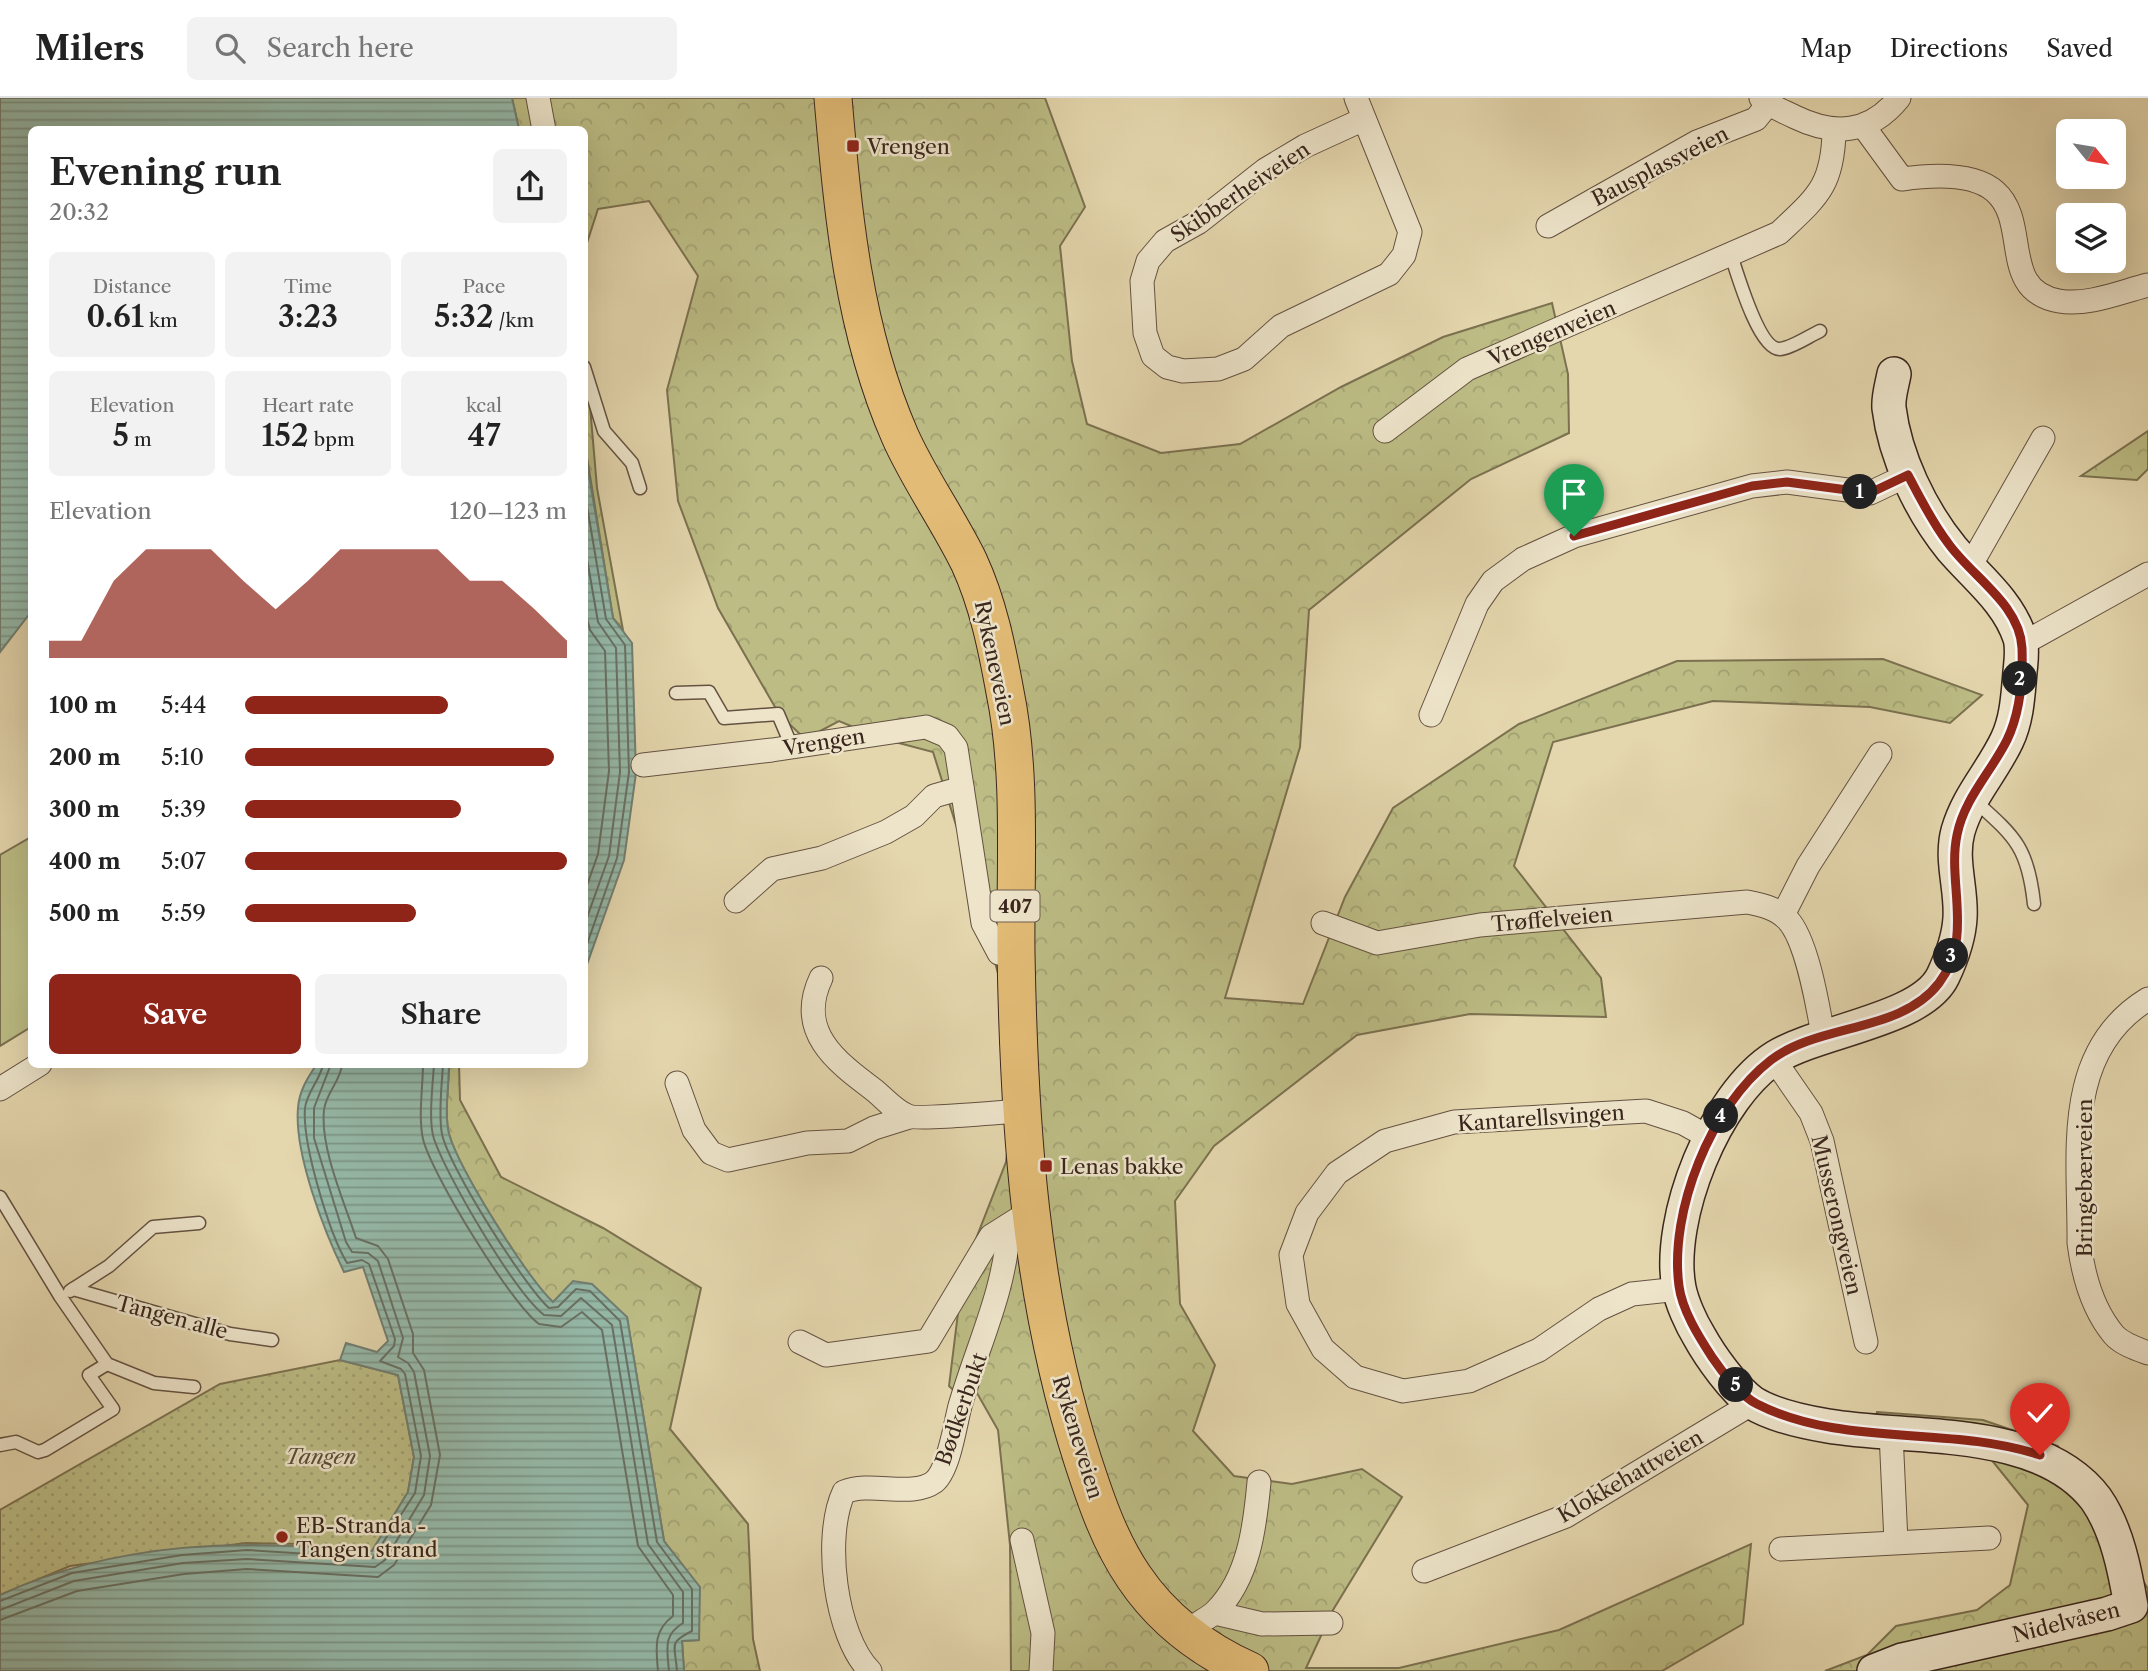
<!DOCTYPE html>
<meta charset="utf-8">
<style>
:root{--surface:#fff;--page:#f2f2f2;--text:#222;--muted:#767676;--line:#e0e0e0;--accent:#8f2418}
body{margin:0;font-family:"Libre Caslon Text",serif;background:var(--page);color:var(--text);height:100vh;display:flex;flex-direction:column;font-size:26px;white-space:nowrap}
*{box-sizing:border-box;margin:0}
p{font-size:23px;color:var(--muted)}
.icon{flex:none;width:38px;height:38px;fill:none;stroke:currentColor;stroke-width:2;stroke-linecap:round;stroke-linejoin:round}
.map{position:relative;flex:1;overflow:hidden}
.panel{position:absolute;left:28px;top:28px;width:560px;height:942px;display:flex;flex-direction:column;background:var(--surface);border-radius:10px;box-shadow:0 7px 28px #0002}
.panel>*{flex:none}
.needle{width:46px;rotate:120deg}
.controls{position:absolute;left:2056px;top:21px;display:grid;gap:14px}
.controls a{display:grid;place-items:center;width:70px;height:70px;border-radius:10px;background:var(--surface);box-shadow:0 7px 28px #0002;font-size:35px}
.pin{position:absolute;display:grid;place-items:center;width:60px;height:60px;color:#fff;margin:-72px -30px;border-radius:50% 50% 50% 0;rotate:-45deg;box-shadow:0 0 7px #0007}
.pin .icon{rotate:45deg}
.km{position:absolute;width:35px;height:35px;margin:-18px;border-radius:50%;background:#222;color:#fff;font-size:19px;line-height:35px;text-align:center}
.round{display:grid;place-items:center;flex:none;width:74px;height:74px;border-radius:10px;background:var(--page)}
.head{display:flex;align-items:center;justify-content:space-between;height:119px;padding:0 21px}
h1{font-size:38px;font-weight:600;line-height:52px}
.figures{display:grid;grid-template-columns:repeat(3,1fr);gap:10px;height:119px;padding:7px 21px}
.figures div{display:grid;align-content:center;border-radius:10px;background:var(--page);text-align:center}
.figures b{font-size:30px;font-weight:600}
.figures small{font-size:19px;font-weight:400}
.figures p{font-size:19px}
.chart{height:196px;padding:14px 21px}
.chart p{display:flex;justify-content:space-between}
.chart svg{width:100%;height:126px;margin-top:7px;fill:var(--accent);opacity:.7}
.action{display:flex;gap:14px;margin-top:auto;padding:14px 21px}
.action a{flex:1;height:80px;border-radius:10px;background:var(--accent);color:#fff;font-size:28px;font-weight:600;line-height:80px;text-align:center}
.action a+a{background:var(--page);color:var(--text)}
ul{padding:0 21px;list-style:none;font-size:23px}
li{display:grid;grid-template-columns:112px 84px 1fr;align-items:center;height:52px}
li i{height:18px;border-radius:9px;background:var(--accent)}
header{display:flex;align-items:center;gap:42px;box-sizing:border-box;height:98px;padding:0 35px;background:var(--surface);border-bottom:2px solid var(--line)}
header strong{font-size:33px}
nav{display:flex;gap:38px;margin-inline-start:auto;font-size:24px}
.search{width:490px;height:63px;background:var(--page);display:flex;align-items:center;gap:18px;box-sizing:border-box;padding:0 24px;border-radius:10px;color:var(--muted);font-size:26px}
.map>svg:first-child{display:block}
.grass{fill:#bcbc84;stroke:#7b7150;stroke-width:2}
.forest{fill:url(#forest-crowns);stroke:#7b7150;stroke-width:2}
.park{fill:url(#park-dots);stroke:#7b7150;stroke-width:2}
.water{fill:url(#water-rules);stroke:#717e71;stroke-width:2}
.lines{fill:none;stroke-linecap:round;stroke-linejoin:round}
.shore{stroke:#687063;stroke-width:2}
.lane-casing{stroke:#645241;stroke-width:15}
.street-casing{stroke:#645241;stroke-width:25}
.secondary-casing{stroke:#3a261d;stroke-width:36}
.primary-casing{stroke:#3a261d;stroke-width:39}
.lane{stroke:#ede4ca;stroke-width:12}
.street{stroke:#ede4ca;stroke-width:23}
.secondary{stroke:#ede4ca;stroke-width:33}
.primary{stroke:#e2bb76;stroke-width:37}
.route-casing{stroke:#fff;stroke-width:14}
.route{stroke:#8f2418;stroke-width:9}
.poi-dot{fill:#8f2418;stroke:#ede4ca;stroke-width:2.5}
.labels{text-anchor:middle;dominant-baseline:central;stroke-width:5;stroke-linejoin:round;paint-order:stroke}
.shield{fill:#ede4ca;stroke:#705f51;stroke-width:2}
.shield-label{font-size:19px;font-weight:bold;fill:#3a261d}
.poi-label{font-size:21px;fill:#3a261d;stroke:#ede4ca;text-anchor:start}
.street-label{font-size:21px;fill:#3a261d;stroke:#ede4ca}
.park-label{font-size:21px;font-style:italic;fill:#5a4c37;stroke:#ede4ca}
</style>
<header>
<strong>Milers</strong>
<div class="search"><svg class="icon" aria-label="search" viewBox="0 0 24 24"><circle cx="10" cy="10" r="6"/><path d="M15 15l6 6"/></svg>Search here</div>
<nav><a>Map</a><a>Directions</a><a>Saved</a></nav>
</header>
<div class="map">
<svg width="2148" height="1573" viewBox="0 0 2148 1573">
<defs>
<pattern id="forest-crowns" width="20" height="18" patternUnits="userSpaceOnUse" patternTransform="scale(1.75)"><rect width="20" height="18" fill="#bcbc84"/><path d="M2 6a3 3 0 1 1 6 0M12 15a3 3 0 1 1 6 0" fill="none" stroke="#a2a172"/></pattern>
<pattern id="park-dots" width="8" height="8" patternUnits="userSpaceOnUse" patternTransform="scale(1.75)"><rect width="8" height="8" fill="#bcbc84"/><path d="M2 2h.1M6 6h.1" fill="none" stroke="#a2a172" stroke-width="1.8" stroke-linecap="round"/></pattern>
<pattern id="water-rules" width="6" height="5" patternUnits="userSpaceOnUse" patternTransform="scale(1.75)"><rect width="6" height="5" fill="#95b9a9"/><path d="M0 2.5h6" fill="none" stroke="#7b9689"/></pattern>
</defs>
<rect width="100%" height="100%" fill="#e4d6ad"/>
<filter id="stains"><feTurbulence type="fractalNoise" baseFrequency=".00286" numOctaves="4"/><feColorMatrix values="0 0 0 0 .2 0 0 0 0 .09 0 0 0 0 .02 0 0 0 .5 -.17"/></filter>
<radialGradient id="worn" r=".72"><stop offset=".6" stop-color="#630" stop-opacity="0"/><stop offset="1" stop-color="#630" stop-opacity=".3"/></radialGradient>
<polygon class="grass" points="31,739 31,929 0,948 0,757"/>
<g class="forest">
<polygon points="512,0 1045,0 1085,109 1060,148 1072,263 1087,326 1161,355 1240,346 1341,289 1443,239 1552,205 1568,276 1569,335 1471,381 1309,512 1300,649 1225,900 1303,906 1345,799 1393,710 1519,626 1677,563 1883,561 1982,597 1950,625 1870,609 1713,603 1553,644 1514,768 1601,880 1606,919 1470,916 1357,937 1214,1048 1175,1103 1180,1206 1215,1267 1193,1333 1234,1378 1292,1386 1362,1371 1402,1399 1333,1512 1306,1570 1399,1570 1559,1532 1751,1446 1743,1526 1662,1573 1011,1573 1010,1447 998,1332 973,1288 960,1298 949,1288 963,1174 1006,1064 1018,949 968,765 933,654 880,640 839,623 805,641 779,616 718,510 678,403 667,292 698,178 649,103 598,111 585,151 584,32 519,31"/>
<polygon points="584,237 597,390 623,532 613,520 585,347"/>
<polygon points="2148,333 2148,371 2137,382 2081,378"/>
<path d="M449 966H459L460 1002 501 1079 603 1130 701 1190 670 1331 748 1426 753 1541 760 1573H684L682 1543 699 1542V1489L664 1443 627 1219 553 1205C526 1178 459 1072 449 1036 444 1016 449 987 449 966Z"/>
<polygon points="1877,1314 1983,1322 2058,1348 2148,1491 2148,1573 1825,1573 1867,1557 1896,1528 1977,1512 2010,1487 2028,1407 1978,1345 1872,1335"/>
</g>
<polygon class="park" points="340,1262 398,1277 414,1359 408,1394 372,1453 302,1446 246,1445 70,1468 0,1497 0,1412 220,1286"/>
<g class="water">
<polygon points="0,0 512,0 519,31 32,32 31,514 0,554"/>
<polygon points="584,347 613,520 632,545 636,675 624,762 585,872"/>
<path d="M317 966H449C449 987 444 1016 449 1036 459 1071 526 1178 553 1204L573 1183 592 1186 627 1219 664 1443 700 1489 699 1542 682 1543 684 1573H0V1497C120 1442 243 1441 372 1453L408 1394 414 1359 398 1277 340 1262 346 1245 377 1254 388 1243 363 1169 344 1174C324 1133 294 1055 298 1010 299 993 308 979 317 966Z"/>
</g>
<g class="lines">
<g class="shore">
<polyline points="584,390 606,521 625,547 629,674 617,760 584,855"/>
<polyline points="584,444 598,524 616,550 620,674 609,758 584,828"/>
<polyline points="584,509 590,532 605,553 609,673 598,756 584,796"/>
<path d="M423 966C423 989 418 1018 423 1041 431 1075 511 1206 539 1226L561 1229 582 1214 602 1232 638 1448 673 1497V1518C653 1533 656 1550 658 1573"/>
<path d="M434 966C433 985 428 1023 434 1041 447 1079 514 1193 544 1217L561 1218 581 1200 612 1227 648 1446 683 1494V1525C663 1537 667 1551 669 1573"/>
<path d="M443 966C442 987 438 1015 442 1036 448 1067 524 1188 549 1210L558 1209 576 1191 590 1193 620 1223 657 1444 692 1491V1533C668 1545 675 1546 677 1573"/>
<path d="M0 1503 72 1475 182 1457 247 1452 373 1460 415 1395 421 1358 405 1276 401 1271 380 1263 394 1248 395 1241 369 1166 362 1162 347 1165C329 1135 302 1045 305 1010 307 993 321 981 323 966"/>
<polyline points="0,1512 74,1483 183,1465 247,1461 375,1469 385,1462 424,1397 430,1358 414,1274 408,1265 398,1259 403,1240 378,1163 368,1155 352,1154 346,1144 314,1040 314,1010 331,966"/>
<path d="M0 1522 77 1493 184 1476 247 1471 378 1479 394 1467 431 1407 440 1357 424 1272 413 1255V1236L388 1161 378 1148 356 1140C344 1103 320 1050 324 1012 326 994 341 983 342 966"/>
</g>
<g class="lane-casing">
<g id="lane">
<path d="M1731 157C1737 175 1759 252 1780 251 1792 250 1809 238 1820 233"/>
<polyline points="584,269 604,333 632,365 640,390"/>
<polyline points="676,595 709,594 724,620 778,616 792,649"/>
<path d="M1974 702C2015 739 2028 749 2034 806"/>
<polyline points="0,1099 60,1198 107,1266 154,1285 194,1289"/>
<polyline points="73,1191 230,1236 272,1242"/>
<polyline points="70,1193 109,1168 153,1129 199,1125"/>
<polyline points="0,1347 16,1344 38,1354 45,1352 113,1311 89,1277 107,1266"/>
</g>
</g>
<g class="street-casing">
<g id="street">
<polyline points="538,0 544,32"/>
<polyline points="1356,0 1410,134 1404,157 1389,176 1281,228 1244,261 1218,271 1183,273 1167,269 1153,258 1145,235 1142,183 1148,163 1165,143 1199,124 1265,72 1305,48 1364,21"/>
<path d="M1761 0C1771 9 1783 13 1795 19 1834 38 1870 36 1899 0"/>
<path d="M1864 29 1902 81C2074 57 1973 188 2059 203 2088 208 2120 194 2148 187"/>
<polyline points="1548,128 1697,44 1756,21 1768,6"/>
<path d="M1385 333 1467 271 1779 135C1817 99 1833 88 1834 33"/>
<polyline points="1969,470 2043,340"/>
<polyline points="2022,546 2148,476"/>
<polyline points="1431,617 1477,506 1493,483 1523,461 1574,438 1752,388 1787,384 1870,395 1908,377"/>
<polyline points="643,667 772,652 926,629 947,638 956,650 983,825 999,855 1016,859"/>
<polyline points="736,803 772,771 822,760 886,734 914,718 934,698 962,690"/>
<polyline points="1783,817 1808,768 1880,656"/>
<path d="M1323 825 1377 845 1480 827 1747 804C1762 807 1776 810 1787 821 1807 841 1818 909 1823 937"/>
<path d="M821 880C796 933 835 963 874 992 884 1000 896 1014 908 1018 918 1022 1003 1014 1020 1013"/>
<path d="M2148 901C2061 954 2080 1058 2079 1145 2083 1176 2093 1212 2114 1237 2122 1246 2137 1251 2148 1255"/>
<polyline points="1773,960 1811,1015 1822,1043 1866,1244"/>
<polyline points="677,985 694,1032 711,1055 728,1062 807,1045 848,1043 874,1030 909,1019"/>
<polyline points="0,991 40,966"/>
<polyline points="1679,1191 1632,1196 1599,1211 1539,1252 1469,1283 1403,1293 1355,1279 1323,1251 1298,1206 1291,1157 1307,1115 1337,1075 1385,1043 1454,1024 1646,1013 1683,1025 1710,1040"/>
<polyline points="800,1244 826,1257 928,1243 991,1138 1018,1121"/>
<polyline points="1891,1335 1896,1444"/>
<polyline points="1022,1442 1043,1535 1041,1573"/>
<polyline points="1781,1451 1989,1440"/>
<polyline points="1424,1473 1566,1418 1753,1305"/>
<polyline points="1215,1515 1262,1526 1331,1525"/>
<path d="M1186 1537C1195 1524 1206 1523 1216 1513 1249 1480 1255 1428 1259 1384"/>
<path d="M870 1573C835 1538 823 1438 844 1394 871 1383 912 1400 934 1384 949 1372 955 1327 960 1308 978 1246 1005 1194 1009 1127"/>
</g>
</g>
<g class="secondary-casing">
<path id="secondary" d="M1874 1573 1902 1562 2107 1516 2131 1508C2125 1473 2117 1431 2096 1401 2040 1327 1911 1342 1828 1328 1804 1324 1774 1318 1753 1305 1734 1292 1710 1258 1699 1238 1691 1225 1682 1205 1679 1190 1666 1121 1715 997 1776 959 1820 932 1922 922 1943 878 1951 861 1959 838 1960 820 1962 791 1950 762 1958 733 1968 698 1992 674 2007 642 2017 621 2018 597 2020 574 2021 563 2023 551 2020 540 2008 503 1977 480 1952 451 1921 413 1895 359 1889 310 1888 299 1892 287 1894 276"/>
</g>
<g class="primary-casing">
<path id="primary" d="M833 0C843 115 853 231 900 338 919 381 948 421 969 464 988 505 997 550 1005 594 1022 676 1015 771 1016 855 1019 1027 1030 1199 1083 1363 1096 1403 1110 1444 1134 1479 1163 1522 1203 1552 1250 1573"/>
</g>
<use href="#lane" class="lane"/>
<use href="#street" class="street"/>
<use href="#secondary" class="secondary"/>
<use href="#primary" class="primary"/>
</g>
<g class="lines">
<g class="route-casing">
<path id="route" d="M1574 438 1752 388 1787 384 1870 395 1908 377C1920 400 1932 424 1948 445 1971 478 2020 506 2022 550 2023 579 2020 615 2007 642 1991 674 1964 701 1957 737 1947 785 1974 839 1939 885 1901 935 1820 925 1771 962 1711 1008 1669 1113 1679 1188 1682 1212 1699 1239 1712 1259 1722 1274 1741 1298 1757 1306 1844 1350 1949 1327 2040 1357"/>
</g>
<use href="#route" class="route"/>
</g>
<g class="poi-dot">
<rect x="846" y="41" width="14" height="14" rx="3.5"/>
<rect x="1039" y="1061" width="14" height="14" rx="3.5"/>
<circle cx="282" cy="1439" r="7"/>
</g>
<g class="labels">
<rect class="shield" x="990.5" y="792.5" width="49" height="31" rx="5"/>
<g class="shield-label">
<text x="1015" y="808">407</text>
</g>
<g class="poi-label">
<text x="867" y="48">Vrengen</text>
<text x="1060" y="1068">Lenas bakke</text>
<text x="296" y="1427">EB-Stranda -<tspan x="296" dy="24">Tangen strand</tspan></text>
</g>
<g class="street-label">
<text transform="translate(1660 68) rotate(-27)">Bausplassveien</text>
<text transform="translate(1240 94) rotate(-34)">Skibberheiveien</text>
<text transform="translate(1552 235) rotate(-23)">Vrengenveien</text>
<text transform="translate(995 565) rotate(78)">Rykeneveien</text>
<text transform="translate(824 644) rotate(-9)">Vrengen</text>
<text transform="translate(1552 821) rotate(-5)">Trøffelveien</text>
<text transform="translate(1541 1020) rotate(-4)">Kantarellsvingen</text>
<text transform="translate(2084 1080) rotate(-90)">Bringebærveien</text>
<text transform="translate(1837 1117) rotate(77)">Musserongveien</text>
<text transform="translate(172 1219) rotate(15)">Tangen alle</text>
<text transform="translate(961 1311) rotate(-71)">Bødkerbukt</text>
<text transform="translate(1078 1339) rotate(73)">Rykeneveien</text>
<text transform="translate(1630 1378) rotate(-30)">Klokkehattveien</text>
<text transform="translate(2066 1524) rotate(-14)">Nidelvåsen</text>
</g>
<g class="park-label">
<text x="321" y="1358">Tangen</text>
</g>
</g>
<rect width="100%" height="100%" filter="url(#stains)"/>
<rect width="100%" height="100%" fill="url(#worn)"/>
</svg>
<div class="controls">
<a><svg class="needle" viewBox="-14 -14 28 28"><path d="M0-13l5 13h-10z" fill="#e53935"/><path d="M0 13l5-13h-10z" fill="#767676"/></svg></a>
<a><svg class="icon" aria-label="layers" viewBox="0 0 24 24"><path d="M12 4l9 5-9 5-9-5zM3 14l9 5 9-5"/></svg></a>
</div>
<div class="pin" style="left:1574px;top:438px;background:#1e9e55"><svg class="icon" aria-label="arrive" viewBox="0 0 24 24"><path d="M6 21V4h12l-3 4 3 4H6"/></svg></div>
<div class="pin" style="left:2040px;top:1357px;background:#d93025"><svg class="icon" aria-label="check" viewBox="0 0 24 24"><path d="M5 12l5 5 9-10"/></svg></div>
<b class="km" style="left:1860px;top:394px">1</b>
<b class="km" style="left:2020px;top:581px">2</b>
<b class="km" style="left:1951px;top:858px">3</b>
<b class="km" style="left:1721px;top:1018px">4</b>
<b class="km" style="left:1736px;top:1287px">5</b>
<section class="panel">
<div class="head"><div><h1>Evening run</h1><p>20:32</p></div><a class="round"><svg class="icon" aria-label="share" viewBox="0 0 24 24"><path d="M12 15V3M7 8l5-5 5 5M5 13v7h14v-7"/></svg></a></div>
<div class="figures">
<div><p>Distance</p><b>0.61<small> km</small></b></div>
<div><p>Time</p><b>3:23</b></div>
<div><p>Pace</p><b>5:32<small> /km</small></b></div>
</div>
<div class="figures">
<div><p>Elevation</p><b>5<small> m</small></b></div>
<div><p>Heart rate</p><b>152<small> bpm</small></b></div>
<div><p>kcal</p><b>47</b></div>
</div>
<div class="chart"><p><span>Elevation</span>120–123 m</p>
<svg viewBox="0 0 160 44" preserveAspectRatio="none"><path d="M0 44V38L10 38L20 17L30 6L40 6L50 6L60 17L70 27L80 17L90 6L100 6L110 6L120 6L130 17L140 17L150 27L160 38V44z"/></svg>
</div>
<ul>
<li><b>100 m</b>5:44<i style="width:63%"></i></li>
<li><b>200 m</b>5:10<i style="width:96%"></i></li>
<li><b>300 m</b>5:39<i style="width:67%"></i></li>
<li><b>400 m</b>5:07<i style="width:100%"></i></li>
<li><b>500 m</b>5:59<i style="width:53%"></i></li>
</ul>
<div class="action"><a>Save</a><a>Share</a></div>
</section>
</div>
